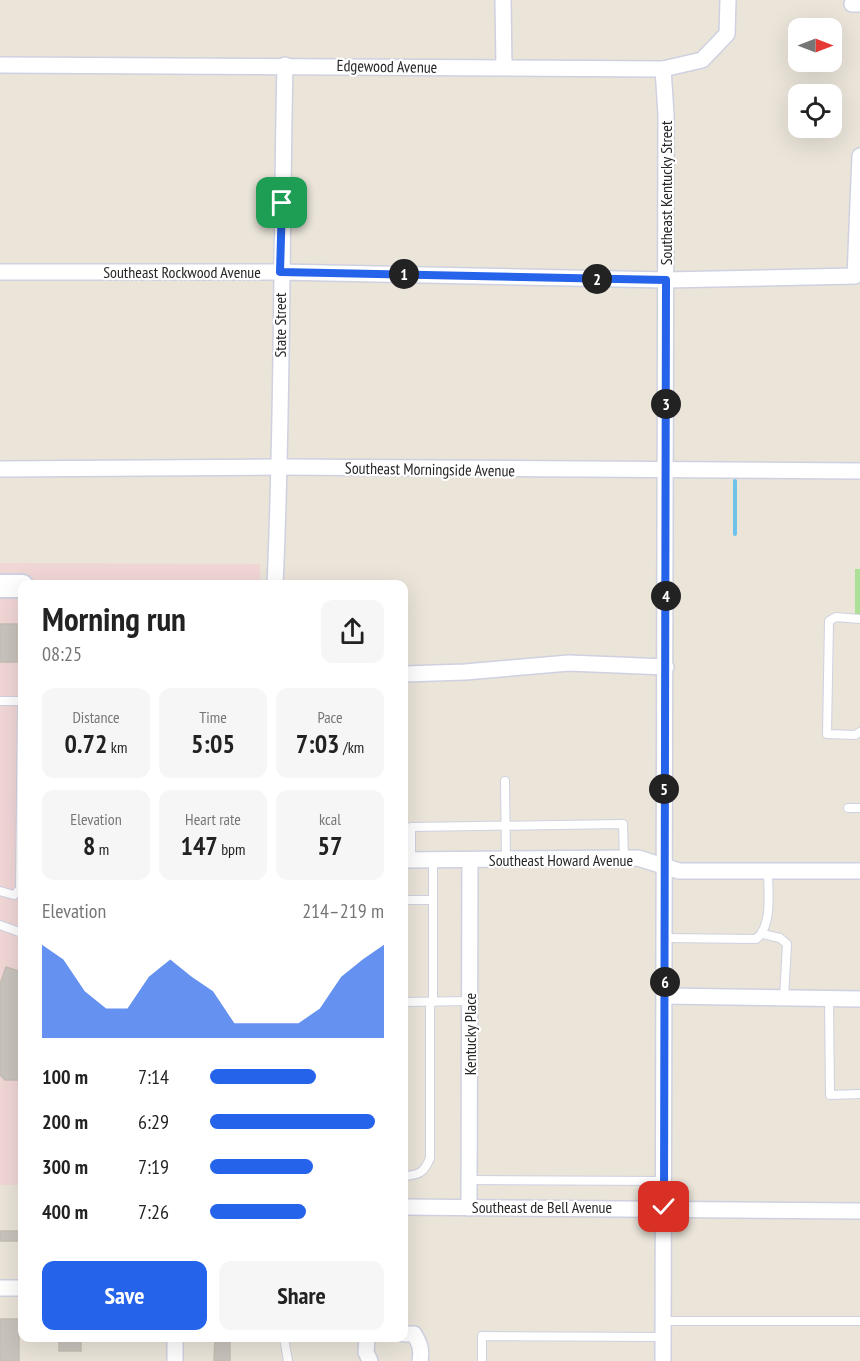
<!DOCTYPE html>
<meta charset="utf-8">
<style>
:root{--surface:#fff;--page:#f6f6f6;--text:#222;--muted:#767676;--accent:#2563eb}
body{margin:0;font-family:"PT Sans Narrow",sans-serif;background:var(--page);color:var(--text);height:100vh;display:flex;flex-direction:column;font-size:22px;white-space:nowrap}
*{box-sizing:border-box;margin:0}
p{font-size:20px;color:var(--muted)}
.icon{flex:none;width:33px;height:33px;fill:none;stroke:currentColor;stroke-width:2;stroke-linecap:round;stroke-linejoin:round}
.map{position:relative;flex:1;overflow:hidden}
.sheet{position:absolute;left:18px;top:580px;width:390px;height:762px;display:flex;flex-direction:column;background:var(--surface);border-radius:12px;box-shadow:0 6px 24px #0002}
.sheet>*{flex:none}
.needle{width:39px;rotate:90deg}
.fabs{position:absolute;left:788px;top:18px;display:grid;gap:12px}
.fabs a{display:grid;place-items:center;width:54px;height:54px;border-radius:12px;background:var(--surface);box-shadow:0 6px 24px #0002;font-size:30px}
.pin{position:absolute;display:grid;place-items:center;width:51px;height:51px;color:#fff;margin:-26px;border-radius:12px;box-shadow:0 3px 9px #0006}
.km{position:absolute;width:30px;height:30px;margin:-15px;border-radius:50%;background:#222;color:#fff;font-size:16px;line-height:30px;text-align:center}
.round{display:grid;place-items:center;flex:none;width:63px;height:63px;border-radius:12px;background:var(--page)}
.headline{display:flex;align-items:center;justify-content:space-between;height:102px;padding:0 24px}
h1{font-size:33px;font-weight:700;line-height:45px}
.metrics{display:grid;grid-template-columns:repeat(3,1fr);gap:9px;height:102px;padding:6px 24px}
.metrics div{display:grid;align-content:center;border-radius:12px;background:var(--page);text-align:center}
.metrics b{font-size:26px;font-weight:700}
.metrics small{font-size:16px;font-weight:400}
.metrics p{font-size:16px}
.chart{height:168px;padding:12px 24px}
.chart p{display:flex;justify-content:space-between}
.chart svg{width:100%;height:108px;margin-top:6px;fill:var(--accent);opacity:.7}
.cta{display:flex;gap:12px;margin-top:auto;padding:12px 24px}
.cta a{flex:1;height:69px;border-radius:12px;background:var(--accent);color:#fff;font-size:24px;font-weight:700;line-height:69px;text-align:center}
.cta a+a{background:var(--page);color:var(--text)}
ul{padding:0 24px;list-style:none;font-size:20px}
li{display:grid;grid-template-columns:96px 72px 1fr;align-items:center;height:45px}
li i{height:15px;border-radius:8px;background:var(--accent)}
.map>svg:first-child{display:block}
.medical{fill:#f1d6d6}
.green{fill:#ace096}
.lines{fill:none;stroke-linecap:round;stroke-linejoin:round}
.stream{stroke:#6ec3ea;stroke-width:4}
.building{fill:#c8c3bc;stroke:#c5bfb3;stroke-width:1.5}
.lane-casing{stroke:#cfd1e0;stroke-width:10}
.street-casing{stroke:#cfd1e0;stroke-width:18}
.secondary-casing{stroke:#cfd1e0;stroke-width:26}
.lane{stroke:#fff;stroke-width:8}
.street{stroke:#fff;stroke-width:15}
.secondary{stroke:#fff;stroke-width:22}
.route-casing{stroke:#fff;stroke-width:12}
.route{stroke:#2563eb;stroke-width:8}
.labels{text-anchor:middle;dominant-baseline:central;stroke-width:4.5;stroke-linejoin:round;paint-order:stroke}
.street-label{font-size:16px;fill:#272727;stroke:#fff}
</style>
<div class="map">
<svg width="860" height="1361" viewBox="0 0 860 1361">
<rect width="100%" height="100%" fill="#eae4d9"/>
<polygon class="medical" points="0,563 260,564 260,585 22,585 22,1185 0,1185"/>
<rect class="green" x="855" y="569" width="5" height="46"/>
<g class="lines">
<polyline class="stream" points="735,481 735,534"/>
</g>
<g class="building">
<rect x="0" y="624" width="17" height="38"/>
<polygon points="6,967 22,972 22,1080 5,1080 0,1075 0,984"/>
<rect x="0" y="1231" width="21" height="10"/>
<rect x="0" y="1319" width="19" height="42"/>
<rect x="59" y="1338" width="22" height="13"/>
<polygon points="215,1338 230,1338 230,1361 214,1361"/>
</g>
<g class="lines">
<g class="lane-casing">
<g id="lane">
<polyline points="860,619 836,617 829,621 827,734 855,735 860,732"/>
<polyline points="0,701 22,701"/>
<polyline points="505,781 506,860"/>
<polyline points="848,808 860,808"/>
<polyline points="411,860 411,827 623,824 624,858"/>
<polyline points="0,891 14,895 20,889 22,701"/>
<polyline points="404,900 433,900"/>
<polyline points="0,925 22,933"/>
<polyline points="762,934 780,938 787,944 784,998"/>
<path d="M665 938 756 939C773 926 768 891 768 871"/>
<polyline points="829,999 830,1095 860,1094"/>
<polyline points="404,1002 470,1001"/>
<polyline points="433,1002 433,860"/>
<path d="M404 1176C419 1175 424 1173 430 1158V1002"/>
<polyline points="469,1180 665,1181"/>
<polyline points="663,1321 860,1321"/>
<polyline points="284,1338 288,1361"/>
<polyline points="482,1361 482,1336 663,1337"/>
</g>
</g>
<g class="street-casing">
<g id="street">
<polyline points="503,0 504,67"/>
<polyline points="852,4 860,4"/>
<polyline points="0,65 663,69 702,60 727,34 728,0"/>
<polyline points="0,272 280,272 666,280 855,276 860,156"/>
<polyline points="0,469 280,467 860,471"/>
<path d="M275 585C283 412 281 238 285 65"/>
<polyline points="404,674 465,672 569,663 666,667"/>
<polyline points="404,860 638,858 679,871 860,871"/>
<polyline points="665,996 860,999"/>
<polyline points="404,1207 860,1211"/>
<polyline points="469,1208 470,860"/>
<polyline points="0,1288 22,1288"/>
<path d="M404 1334H414C420 1344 422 1350 420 1361"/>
<polyline points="367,1338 366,1352 370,1361"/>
<polyline points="175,1361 175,1338"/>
<polyline points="663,1361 666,114 663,69"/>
</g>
</g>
<g class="secondary-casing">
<polyline id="secondary" points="0,586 22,586"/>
</g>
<use href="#lane" class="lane"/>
<use href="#street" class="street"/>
<use href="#secondary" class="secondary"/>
</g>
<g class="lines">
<g class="route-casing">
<polyline id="route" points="282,203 280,272 666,280 664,1207"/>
</g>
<use href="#route" class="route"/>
</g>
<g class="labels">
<g class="street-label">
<text transform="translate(387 66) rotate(1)">Edgewood Avenue</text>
<text transform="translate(666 193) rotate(-90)">Southeast Kentucky Street</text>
<text x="182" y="272">Southeast Rockwood Avenue</text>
<text transform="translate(280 325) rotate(-90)">State Street</text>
<text transform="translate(430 469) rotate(1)">Southeast Morningside Avenue</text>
<text x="561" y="860">Southeast Howard Avenue</text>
<text transform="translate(470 1034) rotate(-90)">Kentucky Place</text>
<text x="542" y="1207">Southeast de Bell Avenue</text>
</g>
</g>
</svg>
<div class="fabs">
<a><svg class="needle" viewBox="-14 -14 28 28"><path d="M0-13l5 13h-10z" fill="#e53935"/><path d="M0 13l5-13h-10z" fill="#767676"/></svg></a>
<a><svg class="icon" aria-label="locate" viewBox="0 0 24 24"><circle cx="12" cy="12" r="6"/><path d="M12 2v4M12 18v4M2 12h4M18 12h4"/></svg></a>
</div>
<div class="pin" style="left:282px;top:203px;background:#1e9e55"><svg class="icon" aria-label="arrive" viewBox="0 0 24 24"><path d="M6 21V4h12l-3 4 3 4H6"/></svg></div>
<div class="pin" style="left:664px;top:1207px;background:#d93025"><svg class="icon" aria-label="check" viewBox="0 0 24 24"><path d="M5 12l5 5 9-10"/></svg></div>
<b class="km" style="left:404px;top:274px">1</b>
<b class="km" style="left:597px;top:279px">2</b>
<b class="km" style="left:666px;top:404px">3</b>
<b class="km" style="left:666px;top:596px">4</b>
<b class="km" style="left:664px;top:789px">5</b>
<b class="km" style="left:665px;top:982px">6</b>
<section class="sheet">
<div class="headline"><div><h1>Morning run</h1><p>08:25</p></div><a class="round"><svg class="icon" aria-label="share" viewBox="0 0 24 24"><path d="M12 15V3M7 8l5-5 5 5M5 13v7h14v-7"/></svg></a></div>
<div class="metrics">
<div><p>Distance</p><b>0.72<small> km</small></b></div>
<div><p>Time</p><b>5:05</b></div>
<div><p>Pace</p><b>7:03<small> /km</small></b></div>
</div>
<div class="metrics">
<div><p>Elevation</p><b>8<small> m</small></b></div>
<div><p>Heart rate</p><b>147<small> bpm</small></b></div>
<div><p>kcal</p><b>57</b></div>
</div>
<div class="chart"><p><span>Elevation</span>214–219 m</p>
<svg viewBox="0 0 160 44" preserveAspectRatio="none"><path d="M0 44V6L10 12L20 25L30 32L40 32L50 19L60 12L70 19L80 25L90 38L100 38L110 38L120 38L130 32L140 19L150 12L160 6V44z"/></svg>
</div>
<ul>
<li><b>100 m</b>7:14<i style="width:61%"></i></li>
<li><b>200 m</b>6:29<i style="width:95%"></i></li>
<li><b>300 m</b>7:19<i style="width:59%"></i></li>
<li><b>400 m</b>7:26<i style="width:55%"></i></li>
</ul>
<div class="cta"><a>Save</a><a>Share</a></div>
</section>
</div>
